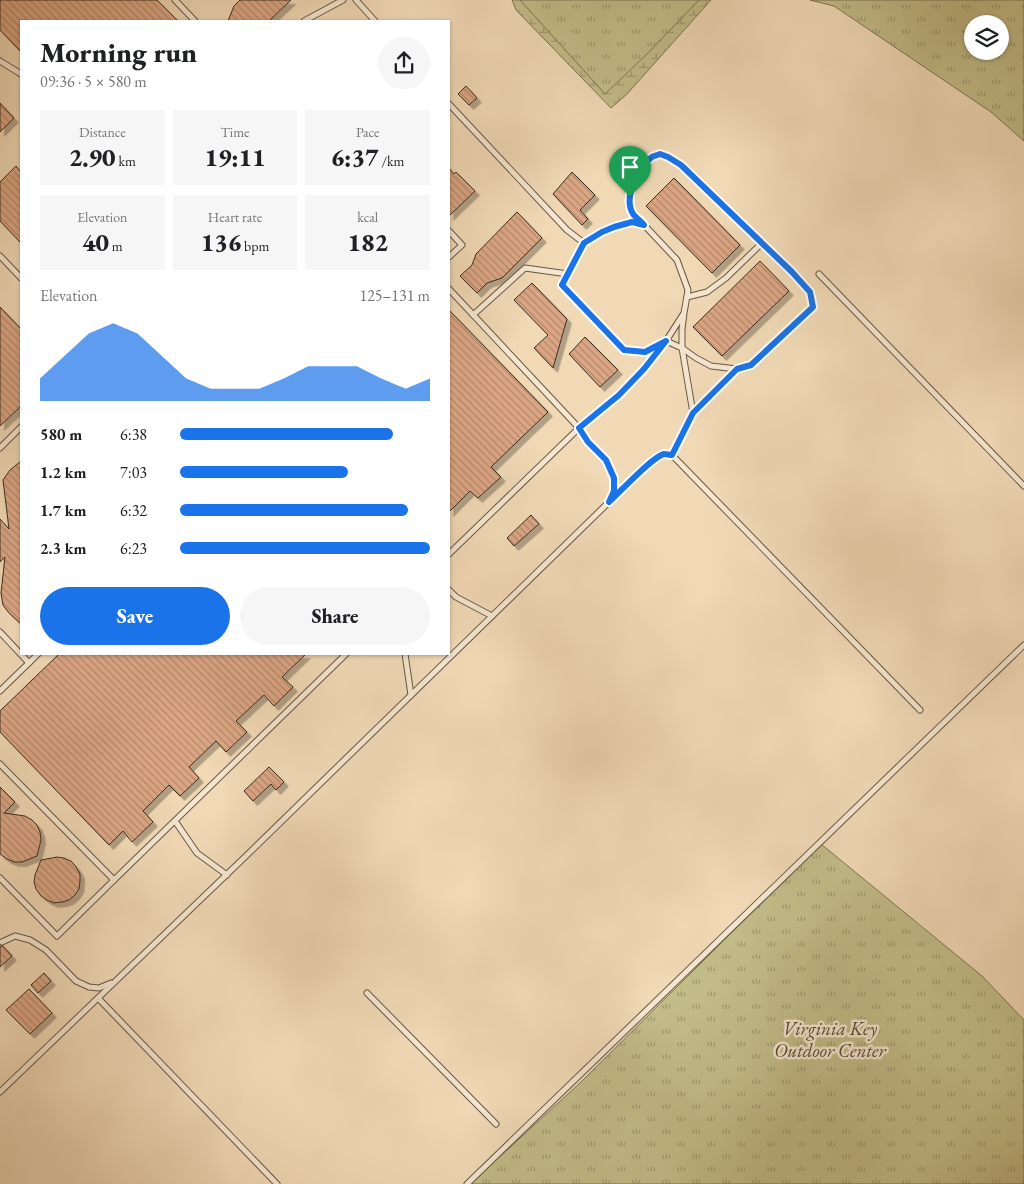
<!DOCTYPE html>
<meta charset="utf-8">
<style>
:root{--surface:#fff;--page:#f6f6f6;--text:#202124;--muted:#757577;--accent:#1a73e8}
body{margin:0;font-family:"EB Garamond",serif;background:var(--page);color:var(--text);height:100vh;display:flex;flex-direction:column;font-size:19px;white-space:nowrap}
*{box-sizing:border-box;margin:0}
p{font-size:16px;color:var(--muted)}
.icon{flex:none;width:28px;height:28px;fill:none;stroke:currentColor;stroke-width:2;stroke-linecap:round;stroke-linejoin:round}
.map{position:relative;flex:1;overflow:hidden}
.drawer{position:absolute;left:20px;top:20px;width:430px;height:635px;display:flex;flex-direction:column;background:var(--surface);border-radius:0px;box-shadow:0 1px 4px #0004}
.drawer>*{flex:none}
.buttons{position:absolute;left:964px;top:15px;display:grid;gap:10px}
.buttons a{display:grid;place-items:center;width:45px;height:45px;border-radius:50%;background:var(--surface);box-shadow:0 1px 4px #0004;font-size:25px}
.pin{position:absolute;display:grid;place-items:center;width:42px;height:42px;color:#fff;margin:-51px -21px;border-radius:50% 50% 50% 0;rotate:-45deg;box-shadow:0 0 5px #0007}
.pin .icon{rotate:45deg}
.round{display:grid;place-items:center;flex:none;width:52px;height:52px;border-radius:26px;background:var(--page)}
.summary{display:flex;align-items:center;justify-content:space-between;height:85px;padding:0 20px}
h1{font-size:28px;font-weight:800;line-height:38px}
.metrics{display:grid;grid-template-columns:repeat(3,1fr);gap:8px;height:85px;padding:5px 20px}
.metrics div{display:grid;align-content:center;border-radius:0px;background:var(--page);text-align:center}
.metrics b{font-size:25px;font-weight:800}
.metrics small{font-size:14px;font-weight:400}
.metrics p{font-size:14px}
.chart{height:140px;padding:10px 20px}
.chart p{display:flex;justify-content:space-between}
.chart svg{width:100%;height:90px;margin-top:5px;fill:var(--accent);opacity:.7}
.action{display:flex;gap:10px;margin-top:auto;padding:10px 20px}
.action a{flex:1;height:58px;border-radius:30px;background:var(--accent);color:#fff;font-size:20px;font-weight:800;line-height:58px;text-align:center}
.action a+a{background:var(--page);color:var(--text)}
ul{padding:0 20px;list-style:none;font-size:16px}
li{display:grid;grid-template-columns:80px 60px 1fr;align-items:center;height:38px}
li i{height:12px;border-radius:6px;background:var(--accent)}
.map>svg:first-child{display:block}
.wetland{fill:url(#wetland-marsh);stroke:#7d7454}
.park{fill:url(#park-tufts);stroke:#7d7454;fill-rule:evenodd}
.building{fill:url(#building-back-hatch);stroke:#382d1f;filter:url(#shadow)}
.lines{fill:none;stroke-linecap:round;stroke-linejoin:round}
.service-casing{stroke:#665845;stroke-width:7}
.service{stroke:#f6e6d0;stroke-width:5}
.route-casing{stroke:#fff;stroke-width:10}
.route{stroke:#1a73e8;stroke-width:6}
.labels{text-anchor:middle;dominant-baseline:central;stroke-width:5;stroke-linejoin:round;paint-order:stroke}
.park-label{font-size:19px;font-style:italic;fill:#544a34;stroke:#f6e6d0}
</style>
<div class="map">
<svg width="1024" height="1184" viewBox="0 0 1024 1184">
<defs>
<pattern id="wetland-marsh" width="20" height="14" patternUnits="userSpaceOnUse" patternTransform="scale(1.25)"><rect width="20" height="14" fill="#c2bc88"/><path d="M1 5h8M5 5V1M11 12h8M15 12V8" fill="none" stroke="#9f996f"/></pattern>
<pattern id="park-tufts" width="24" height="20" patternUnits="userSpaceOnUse" patternTransform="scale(1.25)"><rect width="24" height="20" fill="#c2bc88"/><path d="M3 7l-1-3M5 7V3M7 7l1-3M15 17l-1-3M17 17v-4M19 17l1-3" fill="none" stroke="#9f996f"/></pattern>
<pattern id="building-back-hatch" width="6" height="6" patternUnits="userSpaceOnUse" patternTransform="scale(1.25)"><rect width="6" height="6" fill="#dca685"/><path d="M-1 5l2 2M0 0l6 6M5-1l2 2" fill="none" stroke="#b3886c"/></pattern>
<filter id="shadow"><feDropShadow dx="4.5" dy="4.5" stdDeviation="0" flood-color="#0004"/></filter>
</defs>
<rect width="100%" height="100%" fill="#f1d9b6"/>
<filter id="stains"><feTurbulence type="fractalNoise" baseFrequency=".004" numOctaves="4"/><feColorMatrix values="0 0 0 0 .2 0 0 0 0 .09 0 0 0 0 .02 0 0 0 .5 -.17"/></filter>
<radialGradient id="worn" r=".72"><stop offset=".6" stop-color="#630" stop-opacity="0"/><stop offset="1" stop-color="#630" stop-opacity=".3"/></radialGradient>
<polygon class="wetland" points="512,0 711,0 627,94 611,108 516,10"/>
<g class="park">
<polygon points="520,0 699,0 647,54 605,94"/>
<path d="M810 0H1024V141L991 112 834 6ZM972 24H1000V51H972Z"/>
<polygon points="821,844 982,976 1024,1020 1024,1184 470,1184 581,1082"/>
</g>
<g class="building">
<polygon points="0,0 157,0 178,21 21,21 21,52 0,30"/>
<polygon points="240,0 291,0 269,21 228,21 234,6"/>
<polygon points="466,86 477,98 469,105 458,94"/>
<polygon points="0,103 14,118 0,132"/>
<polygon points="16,166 21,172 21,243 0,221 0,182"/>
<polygon points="449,168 454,174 456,172 475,191 449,216"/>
<polygon points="572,172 595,195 580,210 588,219 582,225 553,194"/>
<polygon points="674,178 740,245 712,273 646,206"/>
<polygon points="517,212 542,238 502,278 487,283 477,293 460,276 472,265 476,254"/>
<polygon points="760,261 789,291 722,356 693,327"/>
<polygon points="532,283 567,319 553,368 534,348 548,335 514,300"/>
<polygon points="0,307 21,329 21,406 0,426"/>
<polygon points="449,310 548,412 491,467 501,477 478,498 470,491 449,512"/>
<polygon points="585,337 618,370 600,387 569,354"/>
<polygon points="21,461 21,624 9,613 3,605 1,593 5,557 0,562 0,519 9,529 3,480 10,470"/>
<polygon points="531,515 539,524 514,546 507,538"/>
<polygon points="59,654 306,654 282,677 293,687 274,706 264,695 236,721 247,732 226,752 216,741 189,767 199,778 180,796 169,785 143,811 153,822 132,842 123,831 109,845 0,732 0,711"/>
<polygon points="269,767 284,782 276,790 271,784 253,801 244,791"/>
<polygon points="0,787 15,802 4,813 25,816 32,820 37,825 40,832 41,840 37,856 22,862 14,862 7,859 0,854"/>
<polygon points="57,857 64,858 71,861 76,867 80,874 80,881 79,889 75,895 69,900 62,902 54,903 47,900 41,896 36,889 34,882 35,875 41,860"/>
<polygon points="0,946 3,946 12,956 0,967"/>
<polygon points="44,973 51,981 38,993 31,985"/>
<polygon points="29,989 52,1013 30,1034 6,1010"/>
</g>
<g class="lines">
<g class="service-casing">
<g id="service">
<polyline points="175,0 195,21"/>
<polyline points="356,0 375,21"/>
<polyline points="304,21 343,0"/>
<polyline points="0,61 21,74"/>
<polyline points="449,104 567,230 584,243"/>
<polyline points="643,225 632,222 614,227 602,232 584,243 562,285 624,350 645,352 666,341 682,348 693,413 672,455"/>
<polyline points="449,231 462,245 449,257"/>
<polyline points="0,256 21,278"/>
<polyline points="819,274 1024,486"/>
<polyline points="449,289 579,428 449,554"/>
<polyline points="687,297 707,292 726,278 762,243"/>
<polyline points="473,315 525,268 568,274"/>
<polyline points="693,413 737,369"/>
<polyline points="0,448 21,427"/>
<polyline points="611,499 614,491 614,478 605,460 588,442 579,428 619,395 644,369 666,341 684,313 688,290 677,260 632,212 630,197 634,180 642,167 651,157 660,154 668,157 681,165 792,272 810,292 813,307 751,365 737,369 711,366 696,358 682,348 682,329 684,313"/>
<polyline points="449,590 456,597 492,616"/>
<polyline points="0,632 29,663"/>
<polyline points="405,654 411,695"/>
<polyline points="0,691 38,654"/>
<polyline points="0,764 114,880 57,936 0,878"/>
<polyline points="175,821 197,853 227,875"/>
<polyline points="114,880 346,654"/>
<polyline points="2,942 15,936 30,940 46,950 76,981 89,987 99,988 111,983"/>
<polyline points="367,993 496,1124"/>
<polyline points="98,998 277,1184"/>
<path d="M0 1092 247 855 647 465C656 459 660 454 672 455L920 710"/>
<polyline points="467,1184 1024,645"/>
</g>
</g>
<use href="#service" class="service"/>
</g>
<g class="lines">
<g class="route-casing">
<path id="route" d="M660 154 668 157 681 165 792 272 810 292 813 307 751 365 737 369 693 413 672 455C671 455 665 454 664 454 652 457 620 492 609 502L614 491V478L606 460 588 442 579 428 619 395 644 369 666 341 645 352 624 350 562 285 584 243 602 232 614 227 632 222 644 225C641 221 636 218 633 214 623 198 638 166 652 157 654 156 657 155 660 154Z"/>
</g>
<use href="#route" class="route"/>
</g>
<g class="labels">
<g class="park-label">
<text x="830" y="1028">Virginia Key<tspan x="830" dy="22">Outdoor Center</tspan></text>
</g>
</g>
<rect width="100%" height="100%" filter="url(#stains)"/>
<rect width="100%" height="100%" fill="url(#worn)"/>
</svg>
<div class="buttons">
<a><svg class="icon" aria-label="layers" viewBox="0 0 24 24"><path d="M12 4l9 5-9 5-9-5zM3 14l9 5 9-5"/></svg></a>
</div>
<div class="pin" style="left:630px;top:197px;background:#1e9e55"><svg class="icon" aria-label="arrive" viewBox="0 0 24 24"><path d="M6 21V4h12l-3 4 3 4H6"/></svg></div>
<section class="drawer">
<div class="summary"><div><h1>Morning run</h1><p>09:36 · 5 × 580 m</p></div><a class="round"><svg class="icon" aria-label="share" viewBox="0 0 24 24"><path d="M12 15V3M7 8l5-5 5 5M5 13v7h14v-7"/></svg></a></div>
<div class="metrics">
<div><p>Distance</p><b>2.90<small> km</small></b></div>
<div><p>Time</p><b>19:11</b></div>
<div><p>Pace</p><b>6:37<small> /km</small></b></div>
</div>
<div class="metrics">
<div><p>Elevation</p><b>40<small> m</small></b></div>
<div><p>Heart rate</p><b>136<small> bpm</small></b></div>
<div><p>kcal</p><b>182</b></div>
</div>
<div class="chart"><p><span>Elevation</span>125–131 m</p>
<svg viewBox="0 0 160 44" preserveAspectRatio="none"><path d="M0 44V33L10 22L20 11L30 6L40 11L50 22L60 33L70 38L80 38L90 38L100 33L110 27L120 27L130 27L140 33L150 38L160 33V44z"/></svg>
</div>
<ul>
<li><b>580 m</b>6:38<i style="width:85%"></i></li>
<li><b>1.2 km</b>7:03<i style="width:67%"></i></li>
<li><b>1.7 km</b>6:32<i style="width:91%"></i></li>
<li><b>2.3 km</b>6:23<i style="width:100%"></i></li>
</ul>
<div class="action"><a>Save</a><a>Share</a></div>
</section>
</div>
